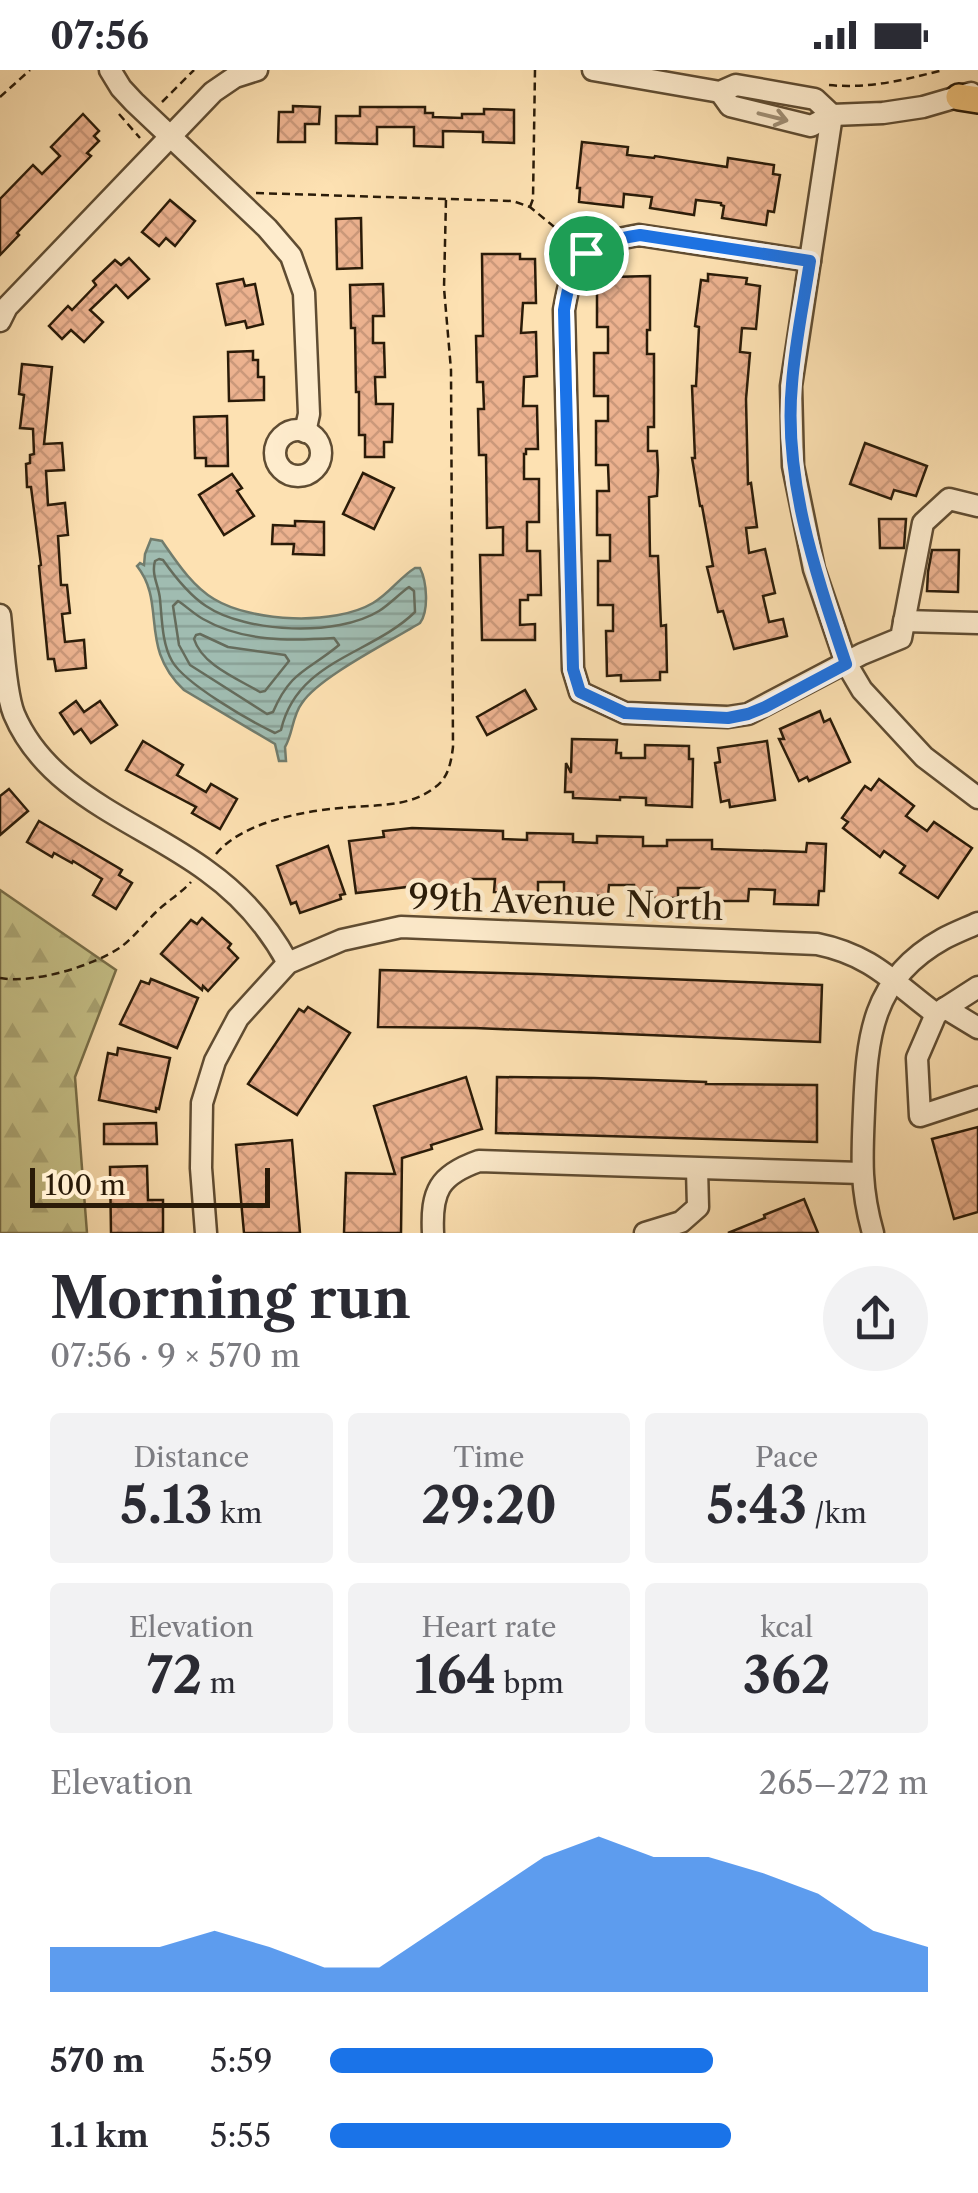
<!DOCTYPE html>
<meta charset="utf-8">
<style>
:root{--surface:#fff;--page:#f2f2f3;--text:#2b2b33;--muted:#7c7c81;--accent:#1a73e8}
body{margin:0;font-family:"Libre Caslon Text",serif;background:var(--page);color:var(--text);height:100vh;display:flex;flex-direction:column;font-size:38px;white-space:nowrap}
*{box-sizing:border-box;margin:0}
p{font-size:32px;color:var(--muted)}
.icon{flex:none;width:55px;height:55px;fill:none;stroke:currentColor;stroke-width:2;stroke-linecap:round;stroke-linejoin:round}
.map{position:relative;height:1163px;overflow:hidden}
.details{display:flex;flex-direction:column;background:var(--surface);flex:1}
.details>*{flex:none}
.scale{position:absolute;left:30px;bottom:25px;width:240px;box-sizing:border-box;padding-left:10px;border:5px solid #2a1b08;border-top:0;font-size:28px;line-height:35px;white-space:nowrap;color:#2a1b08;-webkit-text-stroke:8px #feeccd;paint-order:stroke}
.pin{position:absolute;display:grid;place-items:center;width:85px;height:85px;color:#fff;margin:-42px;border:5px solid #fff;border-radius:50%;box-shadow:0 2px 10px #0007}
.round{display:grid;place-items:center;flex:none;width:105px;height:105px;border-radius:52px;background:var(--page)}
.overview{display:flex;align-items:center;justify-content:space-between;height:170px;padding:0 50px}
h1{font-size:55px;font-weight:700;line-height:75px}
.metrics{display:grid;grid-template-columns:repeat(3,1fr);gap:15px;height:170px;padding:10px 50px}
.metrics div{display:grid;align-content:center;border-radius:10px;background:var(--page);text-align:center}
.metrics b{font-size:50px;font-weight:700}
.metrics small{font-size:28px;font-weight:400}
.metrics p{font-size:28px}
.chart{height:280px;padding:20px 50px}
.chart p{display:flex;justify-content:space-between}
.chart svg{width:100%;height:180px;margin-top:10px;fill:var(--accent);opacity:.7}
ul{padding:0 50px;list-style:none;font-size:32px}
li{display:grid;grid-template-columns:160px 120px 1fr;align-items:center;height:75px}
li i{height:25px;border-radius:12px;background:var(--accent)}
.status{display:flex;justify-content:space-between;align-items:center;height:70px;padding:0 50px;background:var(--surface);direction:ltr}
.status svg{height:28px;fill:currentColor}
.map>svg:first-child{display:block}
.forest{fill:url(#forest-firs);stroke:#786e48;stroke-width:2.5}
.water{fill:url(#water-rules);stroke:#717c6d;stroke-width:2.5}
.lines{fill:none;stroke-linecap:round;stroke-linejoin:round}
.shore{stroke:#656c5c;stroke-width:2.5}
.building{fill:url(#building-cross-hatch);stroke:#2a1b08;stroke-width:2.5}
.minor-casing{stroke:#5f4c32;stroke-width:25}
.major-casing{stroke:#2a1b08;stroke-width:30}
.path{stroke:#2a1b08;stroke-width:2.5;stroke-dasharray:8 5;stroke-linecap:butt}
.minor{stroke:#feeccd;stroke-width:20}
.major{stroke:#eec079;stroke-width:25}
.oneway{stroke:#9f8e74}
.route-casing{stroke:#fff;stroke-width:20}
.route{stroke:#1a73e8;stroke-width:12}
.labels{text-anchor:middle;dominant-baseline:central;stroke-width:9;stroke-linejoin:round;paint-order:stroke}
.street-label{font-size:35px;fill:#2a1b08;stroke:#feeccd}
</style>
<div class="status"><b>07:56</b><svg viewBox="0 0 49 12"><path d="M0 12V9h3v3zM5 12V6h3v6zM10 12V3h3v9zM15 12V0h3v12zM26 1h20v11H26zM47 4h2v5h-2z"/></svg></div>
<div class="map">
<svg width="978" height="1163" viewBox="0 0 978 1163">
<defs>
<pattern id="forest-firs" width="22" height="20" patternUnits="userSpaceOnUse" patternTransform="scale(2.5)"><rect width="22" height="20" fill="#c6c188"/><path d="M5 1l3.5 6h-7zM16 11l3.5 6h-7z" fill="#aaa574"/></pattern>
<pattern id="water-rules" width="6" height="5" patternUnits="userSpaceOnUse" patternTransform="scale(2.5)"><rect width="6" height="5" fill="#a0bcb1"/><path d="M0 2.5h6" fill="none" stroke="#8aa197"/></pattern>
<pattern id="building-cross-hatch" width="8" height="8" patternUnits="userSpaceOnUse" patternTransform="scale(2.5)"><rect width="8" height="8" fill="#ecb28f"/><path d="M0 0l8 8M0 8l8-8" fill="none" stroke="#cb987a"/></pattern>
</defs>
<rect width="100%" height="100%" fill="#fde1b2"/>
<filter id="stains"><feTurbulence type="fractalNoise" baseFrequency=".002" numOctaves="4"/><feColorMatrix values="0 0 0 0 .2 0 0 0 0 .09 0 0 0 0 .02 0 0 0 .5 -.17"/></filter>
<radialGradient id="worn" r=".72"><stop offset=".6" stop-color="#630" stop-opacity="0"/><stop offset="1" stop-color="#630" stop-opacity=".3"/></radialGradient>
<polygon class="forest" points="0,820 116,900 75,1007 87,1163 0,1163"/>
<path class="water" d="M151 469 162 471C176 491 192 516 214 529 252 552 334 556 373 533 389 524 400 507 415 498H420C427 512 429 541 420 553 391 571 319 607 302 633 292 646 293 664 285 677L286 691H279L275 674 184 620C138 577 167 534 137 496L140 493 144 495 145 484Z"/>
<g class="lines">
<g class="shore">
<path d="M159 489 163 490C175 507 189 525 206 536 246 563 337 567 379 541 390 534 399 524 409 517L414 521 415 542C371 585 297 590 281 660L275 663C250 651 185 614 172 591 162 574 162 549 160 529 159 516 151 505 155 491Z"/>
<path d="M178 531C186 536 194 544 203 549 243 572 290 571 334 568L339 575C308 601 291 600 273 642L267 644 190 595 179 575 173 536Z"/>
<path d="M196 565 200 564 228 577 285 585 289 591 265 621 260 622C238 609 202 595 194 569Z"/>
</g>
</g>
<g class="building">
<polygon points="293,36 320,37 319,54 305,54 305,72 278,72 279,42 293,42"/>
<polygon points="360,37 425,37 425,43 433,43 433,47 462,48 462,44 484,44 484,39 514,40 514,73 483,72 483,62 443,61 443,77 414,76 414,57 377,57 377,74 336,73 336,46 360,46"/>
<polygon points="83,44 99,61 94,66 99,71 87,83 91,86 17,163 19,165 0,185 0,129 33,95 42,104 60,86 51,77"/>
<polygon points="582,72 628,77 627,85 654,88 655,86 727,97 728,88 774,95 773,104 780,105 774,142 768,141 766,155 722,148 724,136 721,135 721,133 696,130 694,145 650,138 652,127 624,124 623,137 579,132 580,118 577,118"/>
<polygon points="170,130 195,151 175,176 166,168 159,176 142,162"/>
<polygon points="361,148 362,198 337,199 336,149"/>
<polygon points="482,184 520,184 520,189 535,189 536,233 523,233 521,263 536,262 537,306 524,307 523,336 537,336 538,379 526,379 526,384 524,384 524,409 539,409 539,452 527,452 527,481 540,481 541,525 528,525 528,530 520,530 520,555 535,554 535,570 482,570 480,485 503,485 503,457 487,458 486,385 479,385 478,339 484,339 483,312 477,312 476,266 483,266"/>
<polygon points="129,188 149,209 128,228 116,215 90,240 103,252 84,272 71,260 62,269 49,256 68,236 72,240 96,215 93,211 115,190 121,195"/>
<polygon points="708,204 747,208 746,214 760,216 756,259 742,258 740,282 750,283 746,329 748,414 751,413 757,457 746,458 749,483 765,479 775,523 763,526 769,552 783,549 787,566 734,579 723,541 718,542 707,497 713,496 702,436 700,436 692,388 695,388 692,316 696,316 699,257 695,256 701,210 708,211"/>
<polygon points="650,206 650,260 647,260 647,284 654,284 654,357 648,357 648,381 657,381 658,400 657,426 649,427 650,486 658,486 661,556 666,555 667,602 660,602 660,610 621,611 621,605 607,606 606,561 613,561 613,535 598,535 598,491 610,491 610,465 597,465 597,421 609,421 608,395 596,395 596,351 608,351 608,326 594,326 594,283 608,283 608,257 597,257 597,212 611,212 611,207"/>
<polygon points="243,209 245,216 255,214 263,254 247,258 245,251 226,255 217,214"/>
<polygon points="383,214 384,246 373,246 373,273 384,273 385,307 375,307 376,334 393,334 392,372 384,372 384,387 365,387 365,365 359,365 359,322 356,322 355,258 351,258 350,215"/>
<polygon points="253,281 253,290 258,290 258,307 264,307 264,330 229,331 228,282"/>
<polygon points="22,294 52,297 44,374 62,373 64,400 46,401 48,435 65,433 68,465 58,466 61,515 67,515 70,543 62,544 65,572 84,570 86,598 56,601 54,589 48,589 39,496 41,495 31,417 27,417 26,394 30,393 30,385 34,384 33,359 20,358 24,325 19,324"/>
<polygon points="227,346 228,396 206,396 206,388 195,388 194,347"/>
<polygon points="865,373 927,396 916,426 894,420 891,429 850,414"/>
<polygon points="363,403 394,418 374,459 343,444"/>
<polygon points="232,404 242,418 237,421 254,446 224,465 199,425"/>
<polygon points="879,449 906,449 904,478 880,478"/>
<polygon points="295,451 324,452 324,485 293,484 294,474 272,474 273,455 295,456"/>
<polygon points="932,480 959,480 958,522 927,521 928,502"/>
<polygon points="525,620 536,639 487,665 477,647"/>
<polygon points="76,631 84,642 100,631 117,655 91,673 81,659 74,664 60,643"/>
<polygon points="820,641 824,652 830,649 850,692 809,711 807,707 799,711 779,669 784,669 780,659"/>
<polygon points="572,669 617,670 616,683 621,683 621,688 645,688 645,675 689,676 689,689 693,689 692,737 646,735 646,728 620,727 620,730 573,728 573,722 565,722 566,693 571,703"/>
<polygon points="143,671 183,695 177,705 206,722 211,714 237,729 220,759 192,743 196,737 126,700"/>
<polygon points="767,671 775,730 730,737 729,730 721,732 715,693 720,692 718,678"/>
<polygon points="879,709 914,736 906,746 927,761 934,752 972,778 938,828 900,803 905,796 884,781 880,787 843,758 848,752 842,748 865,716 871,720"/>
<polygon points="9,719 28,741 0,765 0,726"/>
<polygon points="39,751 122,800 119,805 132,813 116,839 93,825 102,809 73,791 72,793 54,783 52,787 27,772"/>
<polygon points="412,758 503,761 503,769 527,770 527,763 573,764 573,772 597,773 597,766 643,767 643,776 667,776 667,770 712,770 712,779 806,782 807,773 826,774 824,821 819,821 818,835 774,834 775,820 749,819 748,831 704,831 704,818 678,818 678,828 634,828 634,815 609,815 608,826 564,825 564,812 538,812 538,823 494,822 495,809 469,809 469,819 424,818 424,815 356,823 349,771 384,767 383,761"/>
<polygon points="328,776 345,824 340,825 341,829 300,843 296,832 291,834 277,796"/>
<polygon points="202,848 231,874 228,878 238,888 208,921 203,916 202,920 161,884 191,850 197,854"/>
<polygon points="380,900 538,904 822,915 820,972 475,958 378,957"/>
<polygon points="151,909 198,928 177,978 120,954 141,911 149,914"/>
<polygon points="308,937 350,963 297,1045 248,1014 299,939 304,942"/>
<polygon points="118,978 170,988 159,1039 156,1038 156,1042 99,1030 108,983 117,985"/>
<polygon points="466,1007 482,1059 431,1075 432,1079 402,1088 401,1163 344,1163 346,1103 395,1104 374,1036"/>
<polygon points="497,1007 594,1008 706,1012 706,1014 817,1015 817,1072 496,1063"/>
<polygon points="156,1053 157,1074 104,1074 104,1054"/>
<polygon points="978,1057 978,1142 954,1149 932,1069"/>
<polygon points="292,1070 300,1163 244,1163 236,1075"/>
<polygon points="147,1096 148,1130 163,1130 163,1163 111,1163 110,1097"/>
<polygon points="804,1129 818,1163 728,1163 765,1148 764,1145"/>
</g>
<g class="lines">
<g class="minor-casing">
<g id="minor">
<polyline points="110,0 121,18 134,32 267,158 291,186 304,223 309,344 305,362"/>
<polyline points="593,0 720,22 736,15 815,29 832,45"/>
<polyline points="720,22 730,36 811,56 832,45 883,43 923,37 971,23"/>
<polyline points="832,45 791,316 793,396 814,499 846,593 862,620 924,687 978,728"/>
<path d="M810 191 639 165C585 174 573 186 564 240L573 599 580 622 625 643 728 647 748 644 862 584 901 568 923 453 949 429 978 436"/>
<polyline points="0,251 7,237 213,22 235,7 257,0"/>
<circle cx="298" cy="383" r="23"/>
<path d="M0 545C3 570 5 622 14 644 48 725 141 752 207 801 242 826 268 856 288 893"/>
<polyline points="904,551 978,553"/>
<polyline points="978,917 936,944 917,988 920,1046 978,1027"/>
<polyline points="945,938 978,958"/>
<path d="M206 1163 201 1098 202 1033 215 991 238 948 288 893 342 870 401 857 817 874C872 885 894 913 936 944"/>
<path d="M433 1163C431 1121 439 1105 479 1091L861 1103"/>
<polyline points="645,1163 681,1152 698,1137 697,1099"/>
<path d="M873 1163C860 1117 862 1087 864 1041 867 967 871 909 943 869 954 863 967 858 978 853"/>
</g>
</g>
<g class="major-casing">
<polyline id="major" points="959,27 978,30"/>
</g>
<g class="path">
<path d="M829 15C869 19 904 10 943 0"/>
<polyline points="0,27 30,0"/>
<polyline points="162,32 194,0"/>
<polyline points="119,44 140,68"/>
<polyline points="256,123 513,131 530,137 574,173"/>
<polyline points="530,137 533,129 535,0"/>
<path d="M216 784C244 750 310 740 352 737 380 735 411 736 434 718 448 709 451 693 453 677L451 300 444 218 446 129"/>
<path d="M0 908C34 914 93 896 121 877 134 867 144 854 155 843 166 832 180 824 191 812"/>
</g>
<use href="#minor" class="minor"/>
<use href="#major" class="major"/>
</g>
<defs><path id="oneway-shaft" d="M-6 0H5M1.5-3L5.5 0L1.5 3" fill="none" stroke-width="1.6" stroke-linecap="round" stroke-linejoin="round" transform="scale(2.5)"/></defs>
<use class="oneway" href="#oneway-shaft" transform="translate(773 47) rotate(14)"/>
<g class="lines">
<g class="route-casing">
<path id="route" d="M640 165 810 191C804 231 795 273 792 314 783 409 816 504 846 594L765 637 748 644 728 648 625 643 580 622 573 599 564 240C573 185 585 174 640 165Z"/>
</g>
<use href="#route" class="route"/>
</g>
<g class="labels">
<g class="street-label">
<text transform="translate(566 832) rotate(2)">99th Avenue North</text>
</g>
</g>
<rect width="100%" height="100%" filter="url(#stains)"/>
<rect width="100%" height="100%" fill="url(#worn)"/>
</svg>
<div class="scale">100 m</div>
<div class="pin" style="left:586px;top:183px;background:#1e9e55"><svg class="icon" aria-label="arrive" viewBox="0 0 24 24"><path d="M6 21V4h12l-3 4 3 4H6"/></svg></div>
</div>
<section class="details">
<div class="overview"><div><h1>Morning run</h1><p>07:56 · 9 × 570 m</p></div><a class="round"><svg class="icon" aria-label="share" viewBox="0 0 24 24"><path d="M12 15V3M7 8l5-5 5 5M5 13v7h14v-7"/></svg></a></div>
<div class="metrics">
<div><p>Distance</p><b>5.13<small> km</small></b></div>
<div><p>Time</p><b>29:20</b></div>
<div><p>Pace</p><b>5:43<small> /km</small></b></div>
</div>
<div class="metrics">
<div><p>Elevation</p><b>72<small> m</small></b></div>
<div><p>Heart rate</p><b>164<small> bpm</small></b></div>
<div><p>kcal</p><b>362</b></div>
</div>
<div class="chart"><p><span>Elevation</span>265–272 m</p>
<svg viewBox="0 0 160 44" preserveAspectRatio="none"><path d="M0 44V33L10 33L20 33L30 29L40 33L50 38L60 38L70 29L80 20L90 11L100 6L110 11L120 11L130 15L140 20L150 29L160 33V44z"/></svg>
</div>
<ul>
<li><b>570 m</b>5:59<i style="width:64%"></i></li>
<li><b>1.1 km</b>5:55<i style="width:67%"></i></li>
</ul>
</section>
